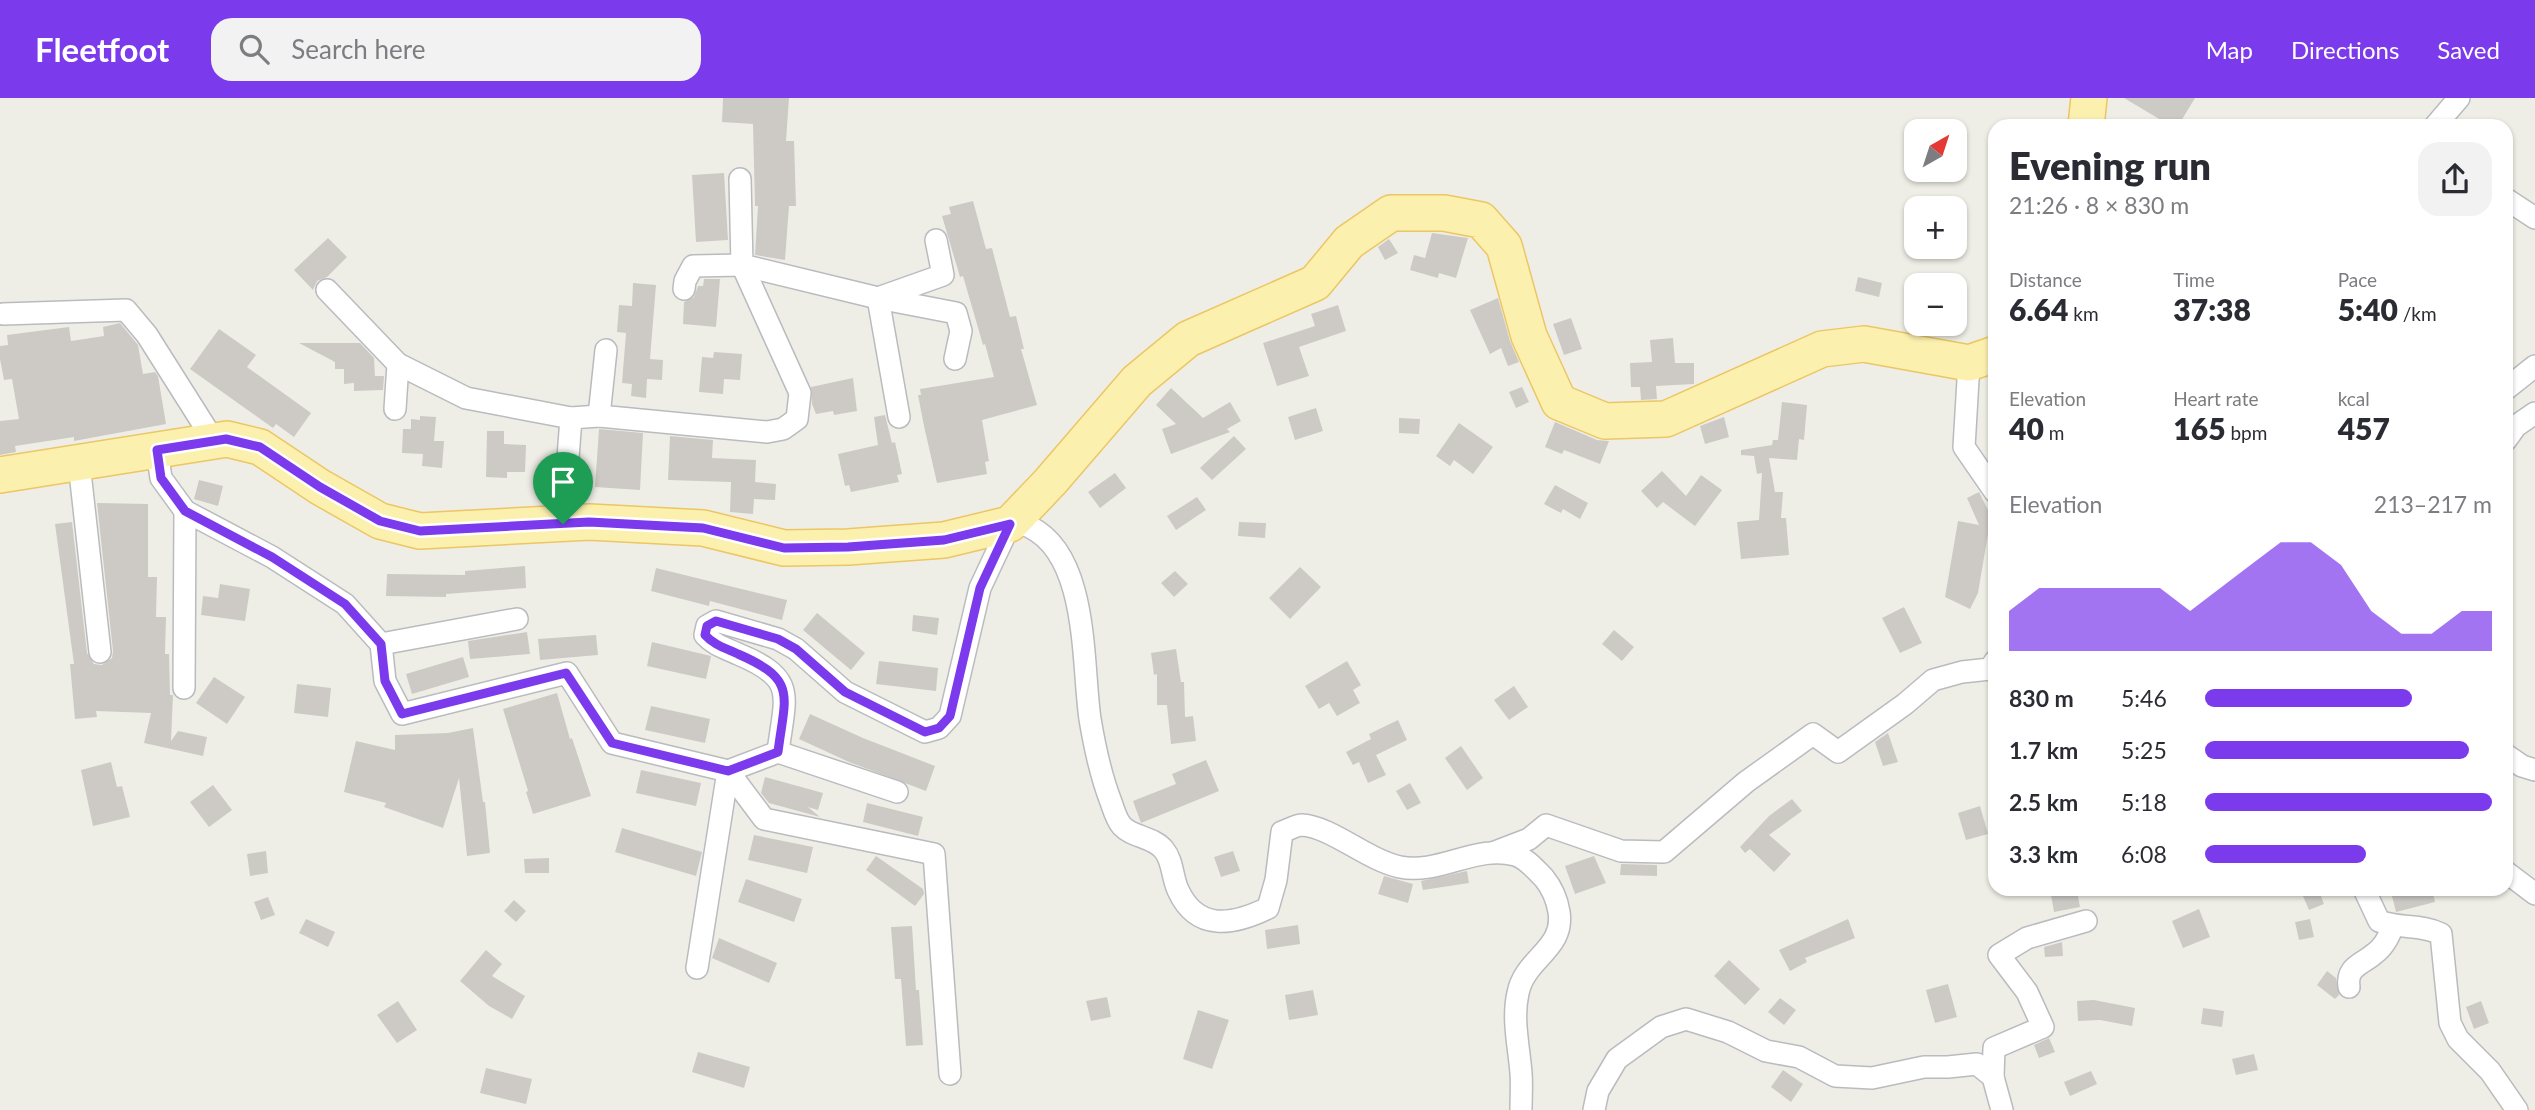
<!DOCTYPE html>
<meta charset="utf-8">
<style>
:root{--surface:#fff;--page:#f2f2f3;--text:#2b2b33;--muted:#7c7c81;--accent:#7c3aed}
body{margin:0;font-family:Lato,sans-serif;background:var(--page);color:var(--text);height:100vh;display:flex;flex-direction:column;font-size:26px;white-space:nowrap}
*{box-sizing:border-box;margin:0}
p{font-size:23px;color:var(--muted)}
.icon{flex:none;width:38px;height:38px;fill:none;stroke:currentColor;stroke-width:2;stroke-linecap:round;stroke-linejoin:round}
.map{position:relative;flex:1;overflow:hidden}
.details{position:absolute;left:1988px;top:21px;width:525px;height:777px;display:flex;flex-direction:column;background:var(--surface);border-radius:21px;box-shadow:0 2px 5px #0004}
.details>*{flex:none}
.needle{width:46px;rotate:39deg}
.tools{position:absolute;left:1904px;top:21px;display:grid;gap:14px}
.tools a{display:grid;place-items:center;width:63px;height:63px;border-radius:14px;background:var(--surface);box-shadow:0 2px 5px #0004;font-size:35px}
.pin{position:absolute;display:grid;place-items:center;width:60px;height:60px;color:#fff;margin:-72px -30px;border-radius:50% 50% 50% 0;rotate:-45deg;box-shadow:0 0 7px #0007}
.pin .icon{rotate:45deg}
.round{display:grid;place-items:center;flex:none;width:74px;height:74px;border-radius:21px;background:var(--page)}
.head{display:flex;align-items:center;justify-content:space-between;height:119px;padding:0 21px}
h1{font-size:38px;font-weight:800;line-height:52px}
.figures{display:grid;grid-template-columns:repeat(3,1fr);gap:10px;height:119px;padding:7px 21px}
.figures div{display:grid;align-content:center}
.figures b{font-size:30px;font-weight:800}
.figures small{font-size:19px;font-weight:400}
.figures p{font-size:19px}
.chart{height:196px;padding:14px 21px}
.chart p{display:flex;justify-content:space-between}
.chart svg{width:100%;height:126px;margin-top:7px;fill:var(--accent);opacity:.7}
ul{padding:0 21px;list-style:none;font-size:23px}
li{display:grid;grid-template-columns:112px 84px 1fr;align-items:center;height:52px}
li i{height:18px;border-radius:9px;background:var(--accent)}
header{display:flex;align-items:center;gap:42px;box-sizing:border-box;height:98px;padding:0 35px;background:var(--accent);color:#fff}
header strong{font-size:33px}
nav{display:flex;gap:38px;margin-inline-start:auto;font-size:24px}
.search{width:490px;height:63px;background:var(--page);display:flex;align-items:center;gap:18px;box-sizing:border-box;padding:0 24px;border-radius:21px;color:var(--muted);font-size:26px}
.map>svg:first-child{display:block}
.building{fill:#cdcac6}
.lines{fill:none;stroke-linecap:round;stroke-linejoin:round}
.street-casing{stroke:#b9bbbf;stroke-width:24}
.primary-casing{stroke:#ecc663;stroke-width:38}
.street{stroke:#fff;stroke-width:21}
.primary{stroke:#fcf0af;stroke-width:35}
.route-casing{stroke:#fff;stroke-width:14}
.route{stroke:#7c3aed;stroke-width:9}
</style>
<header>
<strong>Fleetfoot</strong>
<div class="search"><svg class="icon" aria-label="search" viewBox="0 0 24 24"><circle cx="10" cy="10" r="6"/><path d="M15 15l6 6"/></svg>Search here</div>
<nav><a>Map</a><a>Directions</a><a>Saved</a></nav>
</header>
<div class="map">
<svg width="2535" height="1012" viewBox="0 0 2535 1012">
<rect width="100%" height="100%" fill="#efeee6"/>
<g class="building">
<polygon points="723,0 789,0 786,43 794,43 796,108 789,108 785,162 755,157 758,108 755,108 753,26 722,24"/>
<polygon points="2124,0 2195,0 2178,28 2171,28"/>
<polygon points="724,75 728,142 696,144 692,77"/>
<polygon points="973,103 986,151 992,150 1010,219 1016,218 1024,251 1021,251 1037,307 982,322 989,363 985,364 987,376 937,385 924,328 918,297 921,297 920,291 994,279 985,246 983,247 963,178 960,179 942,118 951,116 949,109"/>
<polygon points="1432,135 1468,140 1456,180 1439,175 1438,180 1410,172 1414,157 1425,160"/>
<polygon points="328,140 347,159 327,179 317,183 313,192 294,172"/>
<polygon points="1389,141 1398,155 1385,162 1378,149"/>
<polygon points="1858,179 1882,185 1879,199 1855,193"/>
<polygon points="704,181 720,181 716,229 683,226 684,204 694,199 698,188 703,188"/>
<polygon points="633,185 656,187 650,261 663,262 662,282 647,281 646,300 631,298 632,286 622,285 626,235 617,234 619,207 632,208"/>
<polygon points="1498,200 1510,243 1519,264 1508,268 1501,250 1490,256 1470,212"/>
<polygon points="1338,207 1346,233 1299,249 1309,278 1277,288 1263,245 1315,228 1311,216"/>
<polygon points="1571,220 1582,251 1564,257 1553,226"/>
<polygon points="120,225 138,247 143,276 155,274 158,278 166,326 74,343 74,339 15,348 16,354 0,357 0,323 19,321 12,281 4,282 0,261 0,248 8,247 7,237 69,229 71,243 104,238 103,229"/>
<polygon points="219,231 256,257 247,269 311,315 294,339 276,326 273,330 190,271"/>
<polygon points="1673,240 1675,265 1694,265 1694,286 1656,288 1657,301 1641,302 1640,289 1631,289 1630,265 1652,264 1650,242"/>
<polygon points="299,245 360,245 374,260 375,278 384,278 383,292 354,293 354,285 344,286 344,271 335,271 335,264"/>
<polygon points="714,254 742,256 740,282 724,281 723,296 699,294 702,259 713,260"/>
<polygon points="853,280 857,313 834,317 833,313 816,316 812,306 811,289"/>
<polygon points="1522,289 1529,304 1516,310 1509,294"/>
<polygon points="1171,290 1203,320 1230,304 1241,323 1227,331 1230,334 1171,356 1162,331 1176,326 1156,307"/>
<polygon points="1782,304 1807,307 1804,342 1799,341 1797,362 1769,360 1775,394 1783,394 1781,420 1786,420 1789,457 1741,461 1737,424 1759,422 1762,375 1757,376 1754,358 1741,357 1741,352 1772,347 1773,342 1778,342"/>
<polygon points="1316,310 1323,333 1295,342 1288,319"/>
<polygon points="885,317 892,345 895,344 902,376 897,377 899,384 851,394 849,387 845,388 838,356 878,347 874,319"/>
<polygon points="420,318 436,319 434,343 444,343 442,370 422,368 423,356 402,355 403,331 411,331 411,321 420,322"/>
<polygon points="1724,319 1729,339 1705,346 1700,328"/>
<polygon points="1399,320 1420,321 1419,336 1399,335"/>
<polygon points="1555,324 1597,342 1609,343 1600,366 1564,352 1562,356 1545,349"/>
<polygon points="1459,325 1493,349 1473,376 1454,362 1450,368 1436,358"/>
<polygon points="599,331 643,335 640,392 595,389"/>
<polygon points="487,333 504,333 504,346 526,347 525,374 507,374 507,380 486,379"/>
<polygon points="670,338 713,342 712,360 756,362 755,384 776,386 775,402 754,401 753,416 730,414 731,384 668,382"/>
<polygon points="1234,338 1246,351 1212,382 1200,370"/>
<polygon points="1662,373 1686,398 1701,377 1722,392 1695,428 1663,404 1657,410 1641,393"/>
<polygon points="1115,375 1126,390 1100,410 1088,394"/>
<polygon points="199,382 223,388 218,408 194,401"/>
<polygon points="1555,387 1588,405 1580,421 1563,411 1561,415 1544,406"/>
<polygon points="1979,394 1991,418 1978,495 1970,511 1945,499 1958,423 1979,427 1967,400"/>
<polygon points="1197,399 1206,412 1176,432 1167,418"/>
<polygon points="97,405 148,406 148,479 157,479 156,519 166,519 165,556 169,556 170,597 173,597 171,643 178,633 207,639 203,658 144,645 151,615 96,613 97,619 75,621 70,566 74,566 55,426 72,424 87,555 94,566 102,567 112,560 113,553"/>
<polygon points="1239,424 1266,425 1265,440 1238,438"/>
<polygon points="525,468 526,490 446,496 446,499 386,498 387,476 465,477 465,473"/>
<polygon points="1300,469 1321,489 1290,521 1269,500"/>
<polygon points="656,470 787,502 782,522 710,503 709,508 651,493"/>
<polygon points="1175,473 1188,486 1174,499 1161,485"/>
<polygon points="220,486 250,491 245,523 201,517 203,498 218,500"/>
<polygon points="1904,509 1922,545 1900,555 1882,520"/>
<polygon points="817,515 865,555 851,572 803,532"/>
<polygon points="913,517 939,520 937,537 912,533"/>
<polygon points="1614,532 1634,549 1622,563 1602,546"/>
<polygon points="527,534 530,556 470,561 468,543"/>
<polygon points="596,537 598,557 540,562 538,541"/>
<polygon points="652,544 711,558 706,581 647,568"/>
<polygon points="1176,551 1181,584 1184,584 1185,619 1193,618 1196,643 1171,646 1167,607 1157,607 1157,576 1154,577 1151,555"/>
<polygon points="463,559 469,579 412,596 406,576"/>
<polygon points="879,563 938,570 936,593 876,586"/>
<polygon points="1347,563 1361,587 1353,592 1360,605 1337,618 1329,605 1319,611 1305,588"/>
<polygon points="214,579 245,599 227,626 196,605"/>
<polygon points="297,586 331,590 328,619 294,615"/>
<polygon points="1514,588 1528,609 1509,622 1494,602"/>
<polygon points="557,595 570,641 572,640 591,698 533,716 526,694 528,693 503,611"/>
<polygon points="651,608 710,621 705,645 645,632"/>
<polygon points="810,616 863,640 935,668 926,693 849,664 799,641"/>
<polygon points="1398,622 1407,642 1376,657 1386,677 1368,685 1359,664 1353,667 1346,654 1371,641 1369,636"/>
<polygon points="473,630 483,704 485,704 490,755 467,758 459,680 443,730 384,709 386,705 344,694 356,643 395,652 395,637 448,635"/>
<polygon points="1888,635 1898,664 1883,668 1875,644"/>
<polygon points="1461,648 1483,680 1467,692 1445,660"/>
<polygon points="1206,662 1219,693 1141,725 1133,703 1176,686 1172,676"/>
<polygon points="111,664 117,689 122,688 130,719 93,728 81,672"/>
<polygon points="641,672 701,685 696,708 636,695"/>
<polygon points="765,679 823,695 818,712 808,709 820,719 769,705 761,695"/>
<polygon points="1410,685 1421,705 1407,712 1396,693"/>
<polygon points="213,687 232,712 209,729 190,704"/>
<polygon points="1792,701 1802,713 1769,737 1791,756 1774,774 1750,751 1745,755 1740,749 1769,718"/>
<polygon points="867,705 923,719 918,738 863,724"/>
<polygon points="1980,708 1988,736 1966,742 1958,715"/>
<polygon points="622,730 702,754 696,778 615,754"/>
<polygon points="754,737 813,749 807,775 748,762"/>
<polygon points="266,753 268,775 250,778 247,756"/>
<polygon points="1233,753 1240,773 1221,779 1214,759"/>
<polygon points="876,758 923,791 924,796 915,808 866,772"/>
<polygon points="1594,758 1606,785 1575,796 1565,768"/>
<polygon points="549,760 549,775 525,775 524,761"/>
<polygon points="1621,766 1657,767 1657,778 1620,777"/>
<polygon points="1467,773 1469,785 1423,792 1421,783"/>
<polygon points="1384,778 1413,786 1408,805 1378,796"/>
<polygon points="746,781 802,801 794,824 738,804"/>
<polygon points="2300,791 2318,791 2324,806 2309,812"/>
<polygon points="2419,791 2432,791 2435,804 2396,814 2392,798"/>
<polygon points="2077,793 2080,809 2054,814 2051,797"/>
<polygon points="268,799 275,817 261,822 254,804"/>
<polygon points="514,802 526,813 516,824 504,813"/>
<polygon points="2199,811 2210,839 2183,850 2172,823"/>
<polygon points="306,821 335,834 328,849 299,835"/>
<polygon points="1848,821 1855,840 1805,860 1807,864 1790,873 1779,852"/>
<polygon points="2310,821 2314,839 2299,842 2295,824"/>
<polygon points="1298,827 1300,846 1267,851 1265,832"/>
<polygon points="912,828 916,892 919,892 923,947 906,948 901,881 895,881 891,829"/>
<polygon points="719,840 777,865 769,885 712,860"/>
<polygon points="2062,844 2063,858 2045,859 2044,849"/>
<polygon points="486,852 502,866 492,878 525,898 512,921 489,908 460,883"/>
<polygon points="1729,862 1760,891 1745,907 1714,878"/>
<polygon points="2327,873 2336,880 2339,897 2335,901 2317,887"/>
<polygon points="1948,886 1957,919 1935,925 1926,892"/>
<polygon points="1313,892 1318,917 1289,922 1285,897"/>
<polygon points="1107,899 1111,919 1091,923 1086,903"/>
<polygon points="1780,900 1796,912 1784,927 1768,914"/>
<polygon points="2094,902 2135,910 2132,928 2100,922 2078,923 2077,903"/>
<polygon points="398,903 417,932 397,945 377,917"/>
<polygon points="2481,903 2489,925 2474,931 2466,909"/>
<polygon points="2203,910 2224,913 2222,929 2201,926"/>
<polygon points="1198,912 1229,922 1212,971 1183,961"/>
<polygon points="2049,940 2055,954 2039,960 2034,947"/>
<polygon points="698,954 750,969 744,990 692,974"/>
<polygon points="2254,956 2258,972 2236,977 2232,961"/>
<polygon points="486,970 532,981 526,1006 480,995"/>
<polygon points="1783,972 1803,986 1791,1004 1771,989"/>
<polygon points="2091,973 2097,986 2070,998 2064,984"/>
</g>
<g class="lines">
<g class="street-casing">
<g id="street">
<polyline points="2435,28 2459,0"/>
<polyline points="740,81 742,167 878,200 899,319"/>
<polyline points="2506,101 2535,120"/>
<polyline points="936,142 943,177 878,200 956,215 961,233 955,261"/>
<polyline points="327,192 398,266 466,300 571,320"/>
<polyline points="3,216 126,212 147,237 214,343"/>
<polyline points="1969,265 1964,349 1995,394"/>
<polyline points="2506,291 2535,268"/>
<polyline points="395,311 398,266"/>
<polyline points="599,318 767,334 783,331 797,321 800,295 742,167 693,168 685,183 684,191"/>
<polyline points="2506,342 2516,328 2535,315"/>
<polyline points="157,352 161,380 185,413 272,459 345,506 381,546 385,583 402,616 567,575 612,645 728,673 764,721 934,756 950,976"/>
<polyline points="79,365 100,554"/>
<polyline points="563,426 571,320 599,318 606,252"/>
<polyline points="381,546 517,521"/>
<polyline points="184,590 185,413"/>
<path d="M778 654C785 597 798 581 738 556 725 550 714 547 705 537L707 528 716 523 778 541 796 551 845 594 925 634 939 630 950 618 980 490 1010 426C1016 427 1024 426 1030 429 1089 458 1082 566 1090 621 1094 645 1102 681 1111 704 1113 710 1117 723 1122 728 1132 739 1154 739 1164 752 1173 763 1172 779 1178 792 1197 834 1233 827 1268 810L1276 782 1282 734C1288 732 1296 727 1302 727 1332 729 1367 762 1400 769 1439 777 1477 746 1515 757 1526 760 1536 772 1544 780 1552 790 1557 801 1559 814 1565 851 1525 860 1518 895 1512 921 1519 949 1521 975 1522 987 1521 1000 1521 1012"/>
<polyline points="2506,657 2522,668 2535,672"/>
<polyline points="1495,754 1529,741 1546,727 1621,753 1664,754 1746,684 1813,636 1838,654 1905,606 1933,582 1962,574 1990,571 1995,563"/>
<polyline points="2506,774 2535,796"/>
<path d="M2364 791 2379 823C2399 831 2421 826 2441 836L2450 925 2458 941 2490 973 2517 1012"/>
<polyline points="697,870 728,673 778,654 897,694"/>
<path d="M2349 889C2346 869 2361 867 2374 856 2384 849 2389 839 2393 828"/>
<polyline points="1993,979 1994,950 2043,929 2027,894 1999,857 2027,840 2086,823"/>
<polyline points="1594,1012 1598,993 1617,961 1661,929 1686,921 1728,934 1766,953 1799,959 1835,978 1872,980 1924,969 1948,969 1977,966 1993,979 2002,1012"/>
</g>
</g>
<g class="primary-casing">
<g id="primary">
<polyline points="2086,28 2089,0"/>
<polyline points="0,377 227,341 260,349 320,389 380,423 420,433 589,424 703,430 784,450 848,449 944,442 1010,426 1050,384 1137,283 1188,241 1315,185 1349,144 1391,115 1444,115 1481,122 1504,148 1529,238 1559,304 1605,323 1666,321 1822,251 1864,246 1969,265 1995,256"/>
</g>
</g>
<use href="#street" class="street"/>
<use href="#primary" class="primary"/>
</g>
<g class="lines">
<g class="route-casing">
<path id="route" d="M226 341 260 349 320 389 380 423 420 433 589 424 703 430 784 450 848 449 944 442 1010 426 980 490 950 618 939 630 925 634 845 594 796 551 778 541 716 523 707 528 705 537C714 547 725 550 738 556 798 582 785 597 778 654L728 673 612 645 566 575 402 616 385 583 381 546 345 506 272 459 185 413 161 380 157 352Z"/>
</g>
<use href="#route" class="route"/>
</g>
</svg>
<div class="tools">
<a><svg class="needle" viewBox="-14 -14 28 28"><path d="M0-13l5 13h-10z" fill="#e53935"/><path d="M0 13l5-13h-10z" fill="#7c7c81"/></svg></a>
<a>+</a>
<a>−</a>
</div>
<div class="pin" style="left:563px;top:426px;background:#1e9e55"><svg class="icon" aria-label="arrive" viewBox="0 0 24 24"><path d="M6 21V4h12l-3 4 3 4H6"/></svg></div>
<section class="details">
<div class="head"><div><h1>Evening run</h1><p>21:26 · 8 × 830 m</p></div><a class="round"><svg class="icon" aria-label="share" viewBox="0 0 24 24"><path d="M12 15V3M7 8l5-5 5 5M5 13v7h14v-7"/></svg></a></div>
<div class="figures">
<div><p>Distance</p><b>6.64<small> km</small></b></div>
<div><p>Time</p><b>37:38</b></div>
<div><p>Pace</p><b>5:40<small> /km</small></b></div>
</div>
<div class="figures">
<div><p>Elevation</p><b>40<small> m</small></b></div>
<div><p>Heart rate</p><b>165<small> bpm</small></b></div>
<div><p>kcal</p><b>457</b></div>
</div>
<div class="chart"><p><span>Elevation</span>213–217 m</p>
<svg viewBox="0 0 160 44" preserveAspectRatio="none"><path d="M0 44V30L10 22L20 22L30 22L40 22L50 22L60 30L70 22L80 14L90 6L100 6L110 14L120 30L130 38L140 38L150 30L160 30V44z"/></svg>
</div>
<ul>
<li><b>830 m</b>5:46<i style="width:72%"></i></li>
<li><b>1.7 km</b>5:25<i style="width:92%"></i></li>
<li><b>2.5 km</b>5:18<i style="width:100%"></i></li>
<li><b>3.3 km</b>6:08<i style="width:56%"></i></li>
</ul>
</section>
</div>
